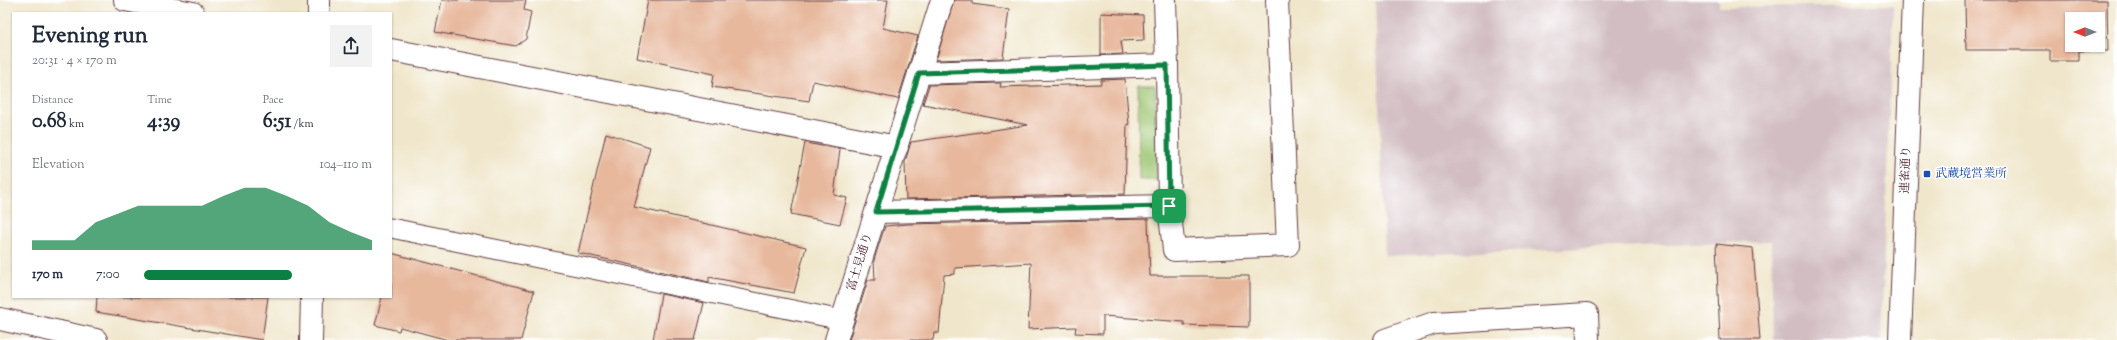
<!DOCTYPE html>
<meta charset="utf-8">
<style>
:root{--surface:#fff;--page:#f2f2f3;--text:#1f2937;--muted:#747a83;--accent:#0b8043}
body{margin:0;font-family:"Sorts Mill Goudy","Noto Serif JP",serif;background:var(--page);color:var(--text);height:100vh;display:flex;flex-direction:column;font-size:15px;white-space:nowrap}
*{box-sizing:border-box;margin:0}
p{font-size:13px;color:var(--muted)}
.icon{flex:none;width:22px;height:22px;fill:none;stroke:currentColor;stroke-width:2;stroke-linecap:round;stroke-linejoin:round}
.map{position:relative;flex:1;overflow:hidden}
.panel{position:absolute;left:12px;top:12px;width:380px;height:286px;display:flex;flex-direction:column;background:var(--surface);border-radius:0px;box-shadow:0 1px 3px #0004}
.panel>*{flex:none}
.needle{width:26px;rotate:270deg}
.controls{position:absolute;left:2065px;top:12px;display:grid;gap:8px}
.controls a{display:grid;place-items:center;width:40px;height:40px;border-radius:0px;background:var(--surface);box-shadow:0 1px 3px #0004;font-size:20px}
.pin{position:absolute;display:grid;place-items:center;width:34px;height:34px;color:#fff;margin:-17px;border-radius:8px;box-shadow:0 2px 6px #0006}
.round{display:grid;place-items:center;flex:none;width:42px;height:42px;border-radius:0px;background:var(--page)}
.summary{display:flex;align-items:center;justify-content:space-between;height:68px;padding:0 20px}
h1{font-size:22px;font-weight:700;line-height:30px}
.metrics{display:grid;grid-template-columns:repeat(3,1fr);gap:6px;height:68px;padding:4px 20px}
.metrics div{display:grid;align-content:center}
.metrics b{font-size:20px;font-weight:700}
.metrics small{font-size:11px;font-weight:400}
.metrics p{font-size:11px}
.chart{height:112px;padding:8px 20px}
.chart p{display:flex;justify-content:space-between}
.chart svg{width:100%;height:72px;margin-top:4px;fill:var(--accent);opacity:.7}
ul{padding:0 20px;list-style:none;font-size:13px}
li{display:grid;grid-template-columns:64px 48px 1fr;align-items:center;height:30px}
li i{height:10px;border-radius:5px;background:var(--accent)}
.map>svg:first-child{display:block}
.industrial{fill:#d2bec2}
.green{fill:#9bc470;stroke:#72724e}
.building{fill:#e7b89c;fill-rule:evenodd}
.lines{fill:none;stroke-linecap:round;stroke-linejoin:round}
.lane-casing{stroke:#633d43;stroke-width:21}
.street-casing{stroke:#633d43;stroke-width:24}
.secondary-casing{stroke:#633d43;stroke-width:24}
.lane{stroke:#fff;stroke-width:19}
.street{stroke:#fff;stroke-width:22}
.secondary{stroke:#fff;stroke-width:22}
.route-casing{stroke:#fff;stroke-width:8}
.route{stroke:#0b8043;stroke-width:5}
.transit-dot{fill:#1a4fb4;stroke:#fff;stroke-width:1.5}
.labels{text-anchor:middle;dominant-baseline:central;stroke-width:3;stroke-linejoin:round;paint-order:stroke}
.street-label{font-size:12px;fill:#4a1f2b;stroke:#fff}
.transit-label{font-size:12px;fill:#164399;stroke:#fff;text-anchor:start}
</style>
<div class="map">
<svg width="2117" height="340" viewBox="0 0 2117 340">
<rect width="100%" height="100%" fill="#fff"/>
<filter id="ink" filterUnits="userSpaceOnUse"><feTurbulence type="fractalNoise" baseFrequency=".025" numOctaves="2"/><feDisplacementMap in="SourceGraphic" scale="8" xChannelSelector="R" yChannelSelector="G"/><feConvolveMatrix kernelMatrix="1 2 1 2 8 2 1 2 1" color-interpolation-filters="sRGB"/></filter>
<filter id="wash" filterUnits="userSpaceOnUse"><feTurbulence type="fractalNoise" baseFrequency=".012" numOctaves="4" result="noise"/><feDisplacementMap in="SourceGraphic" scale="16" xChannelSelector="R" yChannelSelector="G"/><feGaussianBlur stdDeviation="0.9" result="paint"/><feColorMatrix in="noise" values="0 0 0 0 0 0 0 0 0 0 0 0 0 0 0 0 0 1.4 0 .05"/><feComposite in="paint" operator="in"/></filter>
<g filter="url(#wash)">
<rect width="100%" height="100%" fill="#f0e6cb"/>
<polygon class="industrial" points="1375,0 1719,0 1719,7 1893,5 1881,340 1773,340 1771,241 1385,256"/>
<polygon class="green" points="1138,86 1155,86 1157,180 1139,180"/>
<g id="blocks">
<g class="building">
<polygon points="442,0 526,0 524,10 531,12 526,39 516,46 435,32"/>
<polygon points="648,0 888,0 883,28 918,36 898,99 813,81 809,101 712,87 714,74 637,58"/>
<polygon points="954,0 972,0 972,4 1009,9 1003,58 936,60"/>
<path d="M1965 0H2107L2108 51H2079V61H2050V50H1966ZM2072 19H2098V45H2072Z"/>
<polygon points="1101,13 1143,15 1144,40 1121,41 1123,54 1101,55"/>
<polygon points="1125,79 1129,125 1127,124 1125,194 906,199 905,162 911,142 1028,125 923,104 929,85 1001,83 1000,87 1101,84 1101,80"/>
<polygon points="606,133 650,147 634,207 806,247 794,293 709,277 709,282 578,253"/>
<polygon points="805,143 840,149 834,195 847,198 840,224 791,214"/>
<polygon points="1148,219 1150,276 1249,276 1249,327 1184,325 1184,322 1103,316 1103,334 1075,333 1076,327 1028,329 1031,263 955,268 955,274 944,275 939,333 934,333 933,340 849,340 868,280 875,280 874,260 885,226 908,224"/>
<polygon points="1716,244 1753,248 1760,340 1720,340"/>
<polygon points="391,253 534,291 521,340 448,340 400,327 399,331 375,325 382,297 391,297"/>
<polygon points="661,294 704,303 695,340 653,340"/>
<polygon points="97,297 268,297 262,340 96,312"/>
</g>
</g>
</g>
<g filter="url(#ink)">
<use href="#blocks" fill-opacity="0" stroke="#633d43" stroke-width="1"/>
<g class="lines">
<g class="lane-casing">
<polyline id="lane" points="391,228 842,320"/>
</g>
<g class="street-casing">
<g id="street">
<polyline points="125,0 193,13"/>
<polyline points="391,50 897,147"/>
<polyline points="1167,65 1169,206"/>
<polyline points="919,73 1167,65 1165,0"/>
<polyline points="876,212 1169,206 1174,250 1288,245 1277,0"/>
<polyline points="836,340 942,0"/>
<polyline points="1385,340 1434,323 1587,314 1588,340"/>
</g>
</g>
<g class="secondary-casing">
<g id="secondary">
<polyline points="319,13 319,0"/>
<polyline points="0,319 96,340"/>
<polyline points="311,340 312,297"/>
<polyline points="1900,340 1913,0"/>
</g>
</g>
<use href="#lane" class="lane"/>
<use href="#street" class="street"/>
<use href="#secondary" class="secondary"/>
</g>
</g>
<g class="lines" filter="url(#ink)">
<g class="route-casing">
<polygon id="route" points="1167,65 1169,206 876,212 919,73"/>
</g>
<use href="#route" class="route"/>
</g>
<rect class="transit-dot" x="1923" y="170" width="8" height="8" rx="2"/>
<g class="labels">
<g class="street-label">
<text transform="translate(1906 170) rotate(-88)">連雀通り</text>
<text transform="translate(860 262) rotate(-73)">富士見通り</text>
</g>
<g class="transit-label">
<text x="1935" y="174">武蔵境営業所</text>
</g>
</g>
</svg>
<div class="controls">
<a><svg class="needle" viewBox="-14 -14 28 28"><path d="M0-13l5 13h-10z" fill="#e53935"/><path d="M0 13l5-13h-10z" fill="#747a83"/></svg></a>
</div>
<div class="pin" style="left:1169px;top:206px;background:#1e9e55"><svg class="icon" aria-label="arrive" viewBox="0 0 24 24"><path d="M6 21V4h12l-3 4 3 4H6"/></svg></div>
<section class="panel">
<div class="summary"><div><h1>Evening run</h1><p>20:31 · 4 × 170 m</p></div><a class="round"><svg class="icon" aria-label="share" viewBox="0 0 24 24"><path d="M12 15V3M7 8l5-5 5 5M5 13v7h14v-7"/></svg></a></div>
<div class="metrics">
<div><p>Distance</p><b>0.68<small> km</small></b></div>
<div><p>Time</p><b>4:39</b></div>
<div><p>Pace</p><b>6:51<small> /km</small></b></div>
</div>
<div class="chart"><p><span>Elevation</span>104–110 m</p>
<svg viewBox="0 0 160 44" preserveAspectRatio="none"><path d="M0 44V38L10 38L20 38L30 27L40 22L50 17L60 17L70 17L80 17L90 11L100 6L110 6L120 11L130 17L140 27L150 33L160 38V44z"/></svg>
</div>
<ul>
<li><b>170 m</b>7:00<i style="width:65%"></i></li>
</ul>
</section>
</div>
